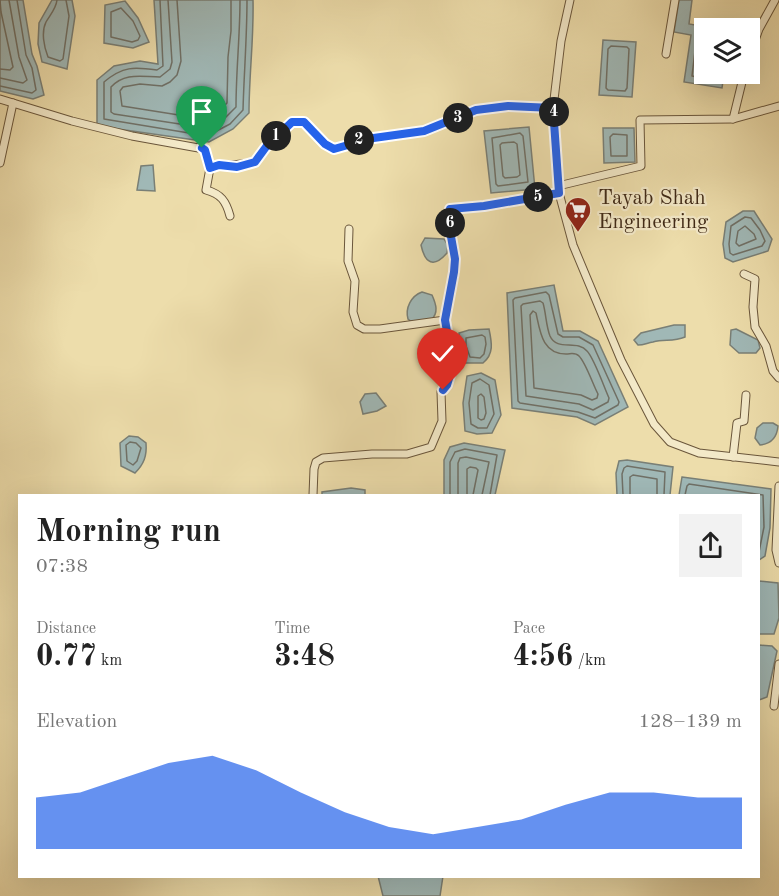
<!DOCTYPE html>
<meta charset="utf-8">
<style>
:root{--surface:#fff;--page:#f2f2f2;--text:#222;--muted:#767676;--accent:#2563eb}
body{margin:0;font-family:"Old Standard TT",serif;background:var(--page);color:var(--text);height:100vh;display:flex;flex-direction:column;font-size:22px;white-space:nowrap}
*{box-sizing:border-box;margin:0}
p{font-size:20px;color:var(--muted)}
.icon{flex:none;width:33px;height:33px;fill:none;stroke:currentColor;stroke-width:2;stroke-linecap:round;stroke-linejoin:round}
.map{position:relative;flex:1;overflow:hidden}
.drawer{position:absolute;left:18px;top:494px;width:742px;height:384px;display:flex;flex-direction:column;background:var(--surface);border-radius:0px;box-shadow:0 6px 24px #0002}
.drawer>*{flex:none}
.buttons{position:absolute;left:694px;top:18px;display:grid;gap:12px}
.buttons a{display:grid;place-items:center;width:66px;height:66px;border-radius:0px;background:var(--surface);box-shadow:0 6px 24px #0002;font-size:30px}
.pin{position:absolute;display:grid;place-items:center;width:51px;height:51px;color:#fff;margin:-62px -26px;border-radius:50% 50% 50% 0;rotate:-45deg;box-shadow:0 0 6px #0007}
.pin .icon{rotate:45deg}
.km{position:absolute;width:30px;height:30px;margin:-15px;border-radius:50%;background:#222;color:#fff;font-size:16px;line-height:30px;text-align:center}
.round{display:grid;place-items:center;flex:none;width:63px;height:63px;border-radius:0px;background:var(--page)}
.overview{display:flex;align-items:center;justify-content:space-between;height:102px;padding:0 18px}
h1{font-size:33px;font-weight:800;line-height:45px}
.metrics{display:grid;grid-template-columns:repeat(3,1fr);gap:9px;height:102px;padding:6px 18px}
.metrics div{display:grid;align-content:center}
.metrics b{font-size:30px;font-weight:800}
.metrics small{font-size:16px;font-weight:400}
.metrics p{font-size:16px}
.chart{height:168px;padding:12px 18px}
.chart p{display:flex;justify-content:space-between}
.chart svg{width:100%;height:108px;margin-top:6px;fill:var(--accent);opacity:.7}
.map>svg:first-child{display:block}
.water{fill:#a0b8b6;stroke:#797f76;stroke-width:1.5}
.lines{fill:none;stroke-linecap:round;stroke-linejoin:round}
.shore{stroke:#707066;stroke-width:1.5}
.street-casing{stroke:#6a563b;stroke-width:9}
.street{stroke:#f3e9c8;stroke-width:7}
.route-casing{stroke:#fff;stroke-width:12}
.route{stroke:#2563eb;stroke-width:8}
.labels{text-anchor:middle;dominant-baseline:central;stroke-width:4.5;stroke-linejoin:round;paint-order:stroke}
.poi-label{font-size:21px;fill:#3f2916;stroke:#f3e9c8;text-anchor:start}
</style>
<div class="map">
<svg width="779" height="896" viewBox="0 0 779 896">
<rect width="100%" height="100%" fill="#edddab"/>
<filter id="stains"><feTurbulence type="fractalNoise" baseFrequency=".00333" numOctaves="4"/><feColorMatrix values="0 0 0 0 .2 0 0 0 0 .09 0 0 0 0 .02 0 0 0 .5 -.17"/></filter>
<radialGradient id="worn" r=".72"><stop offset=".6" stop-color="#630" stop-opacity="0"/><stop offset="1" stop-color="#630" stop-opacity=".3"/></radialGradient>
<g class="water">
<polygon points="0,0 23,0 32,54 37,66 44,95 33,99 0,91"/>
<polygon points="52,0 72,0 75,16 67,69 42,62 38,44 39,23"/>
<path d="M154 0H253C254 38 249 75 249 113L233 129 209 142 97 126V80L114 66 140 61 158 64Z"/>
<polygon points="679,0 692,0 689,24 712,28 705,28 705,74 724,74 722,88 684,82 691,35 674,32"/>
<polygon points="125,1 138,18 149,42 133,48 104,43 105,5"/>
<polygon points="603,40 636,42 632,97 599,95"/>
<polygon points="529,127 535,189 491,193 484,131"/>
<polygon points="603,128 634,128 635,162 604,163"/>
<polygon points="153,165 155,191 137,190 141,166"/>
<polygon points="743,211 754,211 772,239 768,251 733,262 725,258 723,244 726,222"/>
<path d="M425 238 444 239 448 245 447 253C434 268 425 264 421 245Z"/>
<polygon points="554,285 563,331 580,331 598,341 628,407 595,425 577,417 512,408 507,293"/>
<path d="M422 292 432 295C436 304 439 313 431 320L413 323 408 319C405 308 411 296 422 292Z"/>
<path d="M674 325H685V337C673 342 665 339 653 342 647 343 644 345 638 345L634 340 641 333Z"/>
<path d="M489 329C492 343 494 354 483 363H465L460 347 459 333 469 330Z"/>
<polygon points="736,329 758,340 760,348 756,353 739,353 730,345 731,330"/>
<polygon points="481,373 495,380 501,415 492,433 477,434 465,431 463,403 467,376"/>
<polygon points="376,393 386,406 377,411 363,414 360,402 365,394"/>
<path d="M763 423H773L778 426C777 437 771 444 760 445L755 438 757 428Z"/>
<path d="M129 436 138 437 146 443C147 456 144 464 135 473L121 466 120 443Z"/>
<polygon points="464,443 505,450 495,495 444,495 444,460 450,447"/>
<polygon points="627,460 673,467 670,495 617,495 616,473 619,461"/>
<polygon points="682,477 771,489 770,528 765,556 759,560 759,495 679,495"/>
<polygon points="351,488 365,490 365,495 322,495 322,492"/>
<polygon points="759,581 778,583 779,618 774,634 759,634"/>
<polygon points="759,645 772,646 777,651 767,697 759,700"/>
<polygon points="378,876 443,876 440,896 383,896"/>
</g>
<g class="lines">
<g class="shore">
<path d="M57 0C56 9 50 15 46 22 41 32 44 47 48 57L60 61 63 59 69 16 66 0"/>
<path d="M160 0 163 66 157 70C134 67 123 66 104 82V119L207 136 230 124 243 110C244 73 247 37 247 0"/>
<path d="M168 0 172 62 170 69 160 77C142 77 125 72 111 87V112L114 114 206 128 225 118 236 107C236 71 240 36 240 0"/>
<polyline points="177,0 181,61 177,75 170,82 162,86 140,84 123,87 120,91 122,106 204,119 220,110 227,103 228,57 231,31 231,0"/>
<polygon points="121,8 133,21 140,36 138,40 132,42 111,37 111,12"/>
<polyline points="705,33 699,32 697,34 692,76 714,80 717,79 718,74"/>
<polygon points="611,46 627,47 629,49 627,88 625,91 608,90 606,88 608,49"/>
<polyline points="0,69 10,70 13,67 1,12 0,0"/>
<polyline points="0,78 23,83 27,80 19,57 9,0"/>
<polyline points="0,86 32,93 36,90 32,68 26,55 17,0"/>
<polygon points="520,133 523,136 528,182 498,186 496,184 492,138"/>
<polygon points="613,134 627,135 627,156 611,156 610,137"/>
<polygon points="514,142 517,144 520,175 517,177 505,178 503,176 500,145 502,143"/>
<polygon points="745,217 751,218 760,230 765,241 762,246 733,255 730,253 729,244 731,226"/>
<polygon points="745,226 754,234 756,239 739,246 736,243 738,231"/>
<polygon points="546,292 549,295 558,334 563,337 579,337 593,345 619,402 618,405 595,418 578,412 520,403 518,401 513,300 515,298"/>
<path d="M540 301 543 303C546 313 546 326 550 336 557 352 577 339 587 351 594 358 604 387 609 398L608 402 593 410 579 404 526 396 521 306 523 304Z"/>
<path d="M533 311 536 313C540 331 542 354 566 354 571 354 575 352 579 356 586 363 593 385 598 394L597 398 592 400 581 395 534 388 530 315Z"/>
<polygon points="482,335 485,337 486,344 484,354 480,358 470,357 466,346 466,338"/>
<polygon points="480,379 489,385 494,414 487,428 478,428 471,424 469,403 472,383"/>
<polygon points="481,394 484,397 486,413 484,419 481,420 478,418 478,396"/>
<polygon points="130,442 136,443 141,448 137,461 133,465 127,461 126,445"/>
<polyline points="450,495 450,462 455,452 465,449 497,455 490,495"/>
<polyline points="458,495 458,463 460,458 466,457 489,462 482,495"/>
<polyline points="467,495 467,469 470,467 476,468 478,470 473,495"/>
<polyline points="623,495 622,474 624,468 627,466 665,472 664,495"/>
<polyline points="630,495 630,477 633,475 657,479 657,495"/>
<polyline points="685,495 687,486 689,484 763,495 764,527 759,552"/>
</g>
<g class="street-casing">
<g id="street">
<polyline points="570,0 561,41 553,108 559,193 573,245 621,360 654,424 670,442 699,453 779,462"/>
<polyline points="666,54 675,0"/>
<polyline points="750,54 759,29 775,0"/>
<path d="M0 99 72 121 132 136 204 149 210 168 206 190C221 194 226 201 230 216"/>
<polyline points="733,119 744,74"/>
<polyline points="0,163 13,103"/>
<path d="M210 168C225 164 238 166 255 162L266 147 292 122H304L325 144 335 149 347 145 352 141 424 131 476 110 508 106 553 108"/>
<polyline points="558,186 641,166 640,120 733,119 779,106"/>
<polyline points="349,229 348,261 355,281 353,312 357,325 364,329 380,329 445,320"/>
<polyline points="744,274 755,279 753,307 755,327 766,346 773,371 779,378"/>
<polyline points="733,457 737,423 744,421 746,395"/>
<polyline points="779,486 776,550 779,563"/>
<polyline points="313,495 314,469 316,462 323,458 372,454 407,454 431,447 442,421 441,392 447,385 454,365 445,320 455,272 455,259 450,231 450,209 484,206 559,193"/>
<polyline points="774,706 779,664"/>
</g>
</g>
<use href="#street" class="street"/>
</g>
<g class="lines">
<g class="route-casing">
<polyline id="route" points="202,148 205,150 210,168 219,165 237,167 255,162 266,147 292,122 304,122 325,144 334,149 348,145 352,141 424,131 476,110 508,106 553,108 559,193 484,206 450,209 450,231 455,259 454,272 445,320 453,365 447,385 443,390"/>
</g>
<use href="#route" class="route"/>
</g>
<defs>
<g id="supermarket-pin" transform="scale(1.35)"><path d="M0 17L-7.5 6A9.5 9.5 0 1 1 7.5 6Z" fill="#8f2418" stroke="#f3e9c8"/><path d="M-6-5.5h2.5l.6 2H6L4.5 2H-2.5L-4.4-4H-6ZM-1.5 3.2a1.3 1.3 0 1 0 .1 0ZM3 3.2a1.3 1.3 0 1 0 .1 0Z" fill="#fff"/></g>
</defs>
<g fill-rule="evenodd">
<use href="#supermarket-pin" x="578" y="210"/>
</g>
<g class="labels">
<g class="poi-label">
<text x="598" y="198">Tayab Shah<tspan x="598" dy="24">Engineering</tspan></text>
</g>
</g>
<rect width="100%" height="100%" filter="url(#stains)"/>
<rect width="100%" height="100%" fill="url(#worn)"/>
</svg>
<div class="buttons">
<a><svg class="icon" aria-label="layers" viewBox="0 0 24 24"><path d="M12 4l9 5-9 5-9-5zM3 14l9 5 9-5"/></svg></a>
</div>
<div class="pin" style="left:202px;top:148px;background:#1e9e55"><svg class="icon" aria-label="arrive" viewBox="0 0 24 24"><path d="M6 21V4h12l-3 4 3 4H6"/></svg></div>
<div class="pin" style="left:443px;top:390px;background:#d93025"><svg class="icon" aria-label="check" viewBox="0 0 24 24"><path d="M5 12l5 5 9-10"/></svg></div>
<b class="km" style="left:276px;top:136px">1</b>
<b class="km" style="left:359px;top:140px">2</b>
<b class="km" style="left:458px;top:118px">3</b>
<b class="km" style="left:554px;top:112px">4</b>
<b class="km" style="left:538px;top:197px">5</b>
<b class="km" style="left:450px;top:223px">6</b>
<section class="drawer">
<div class="overview"><div><h1>Morning run</h1><p>07:38</p></div><a class="round"><svg class="icon" aria-label="share" viewBox="0 0 24 24"><path d="M12 15V3M7 8l5-5 5 5M5 13v7h14v-7"/></svg></a></div>
<div class="metrics">
<div><p>Distance</p><b>0.77<small> km</small></b></div>
<div><p>Time</p><b>3:48</b></div>
<div><p>Pace</p><b>4:56<small> /km</small></b></div>
</div>
<div class="chart"><p><span>Elevation</span>128–139 m</p>
<svg viewBox="0 0 160 44" preserveAspectRatio="none"><path d="M0 44V23L10 21L20 15L30 9L40 6L50 12L60 21L70 29L80 35L90 38L100 35L110 32L120 26L130 21L140 21L150 23L160 23V44z"/></svg>
</div>
</section>
</div>
